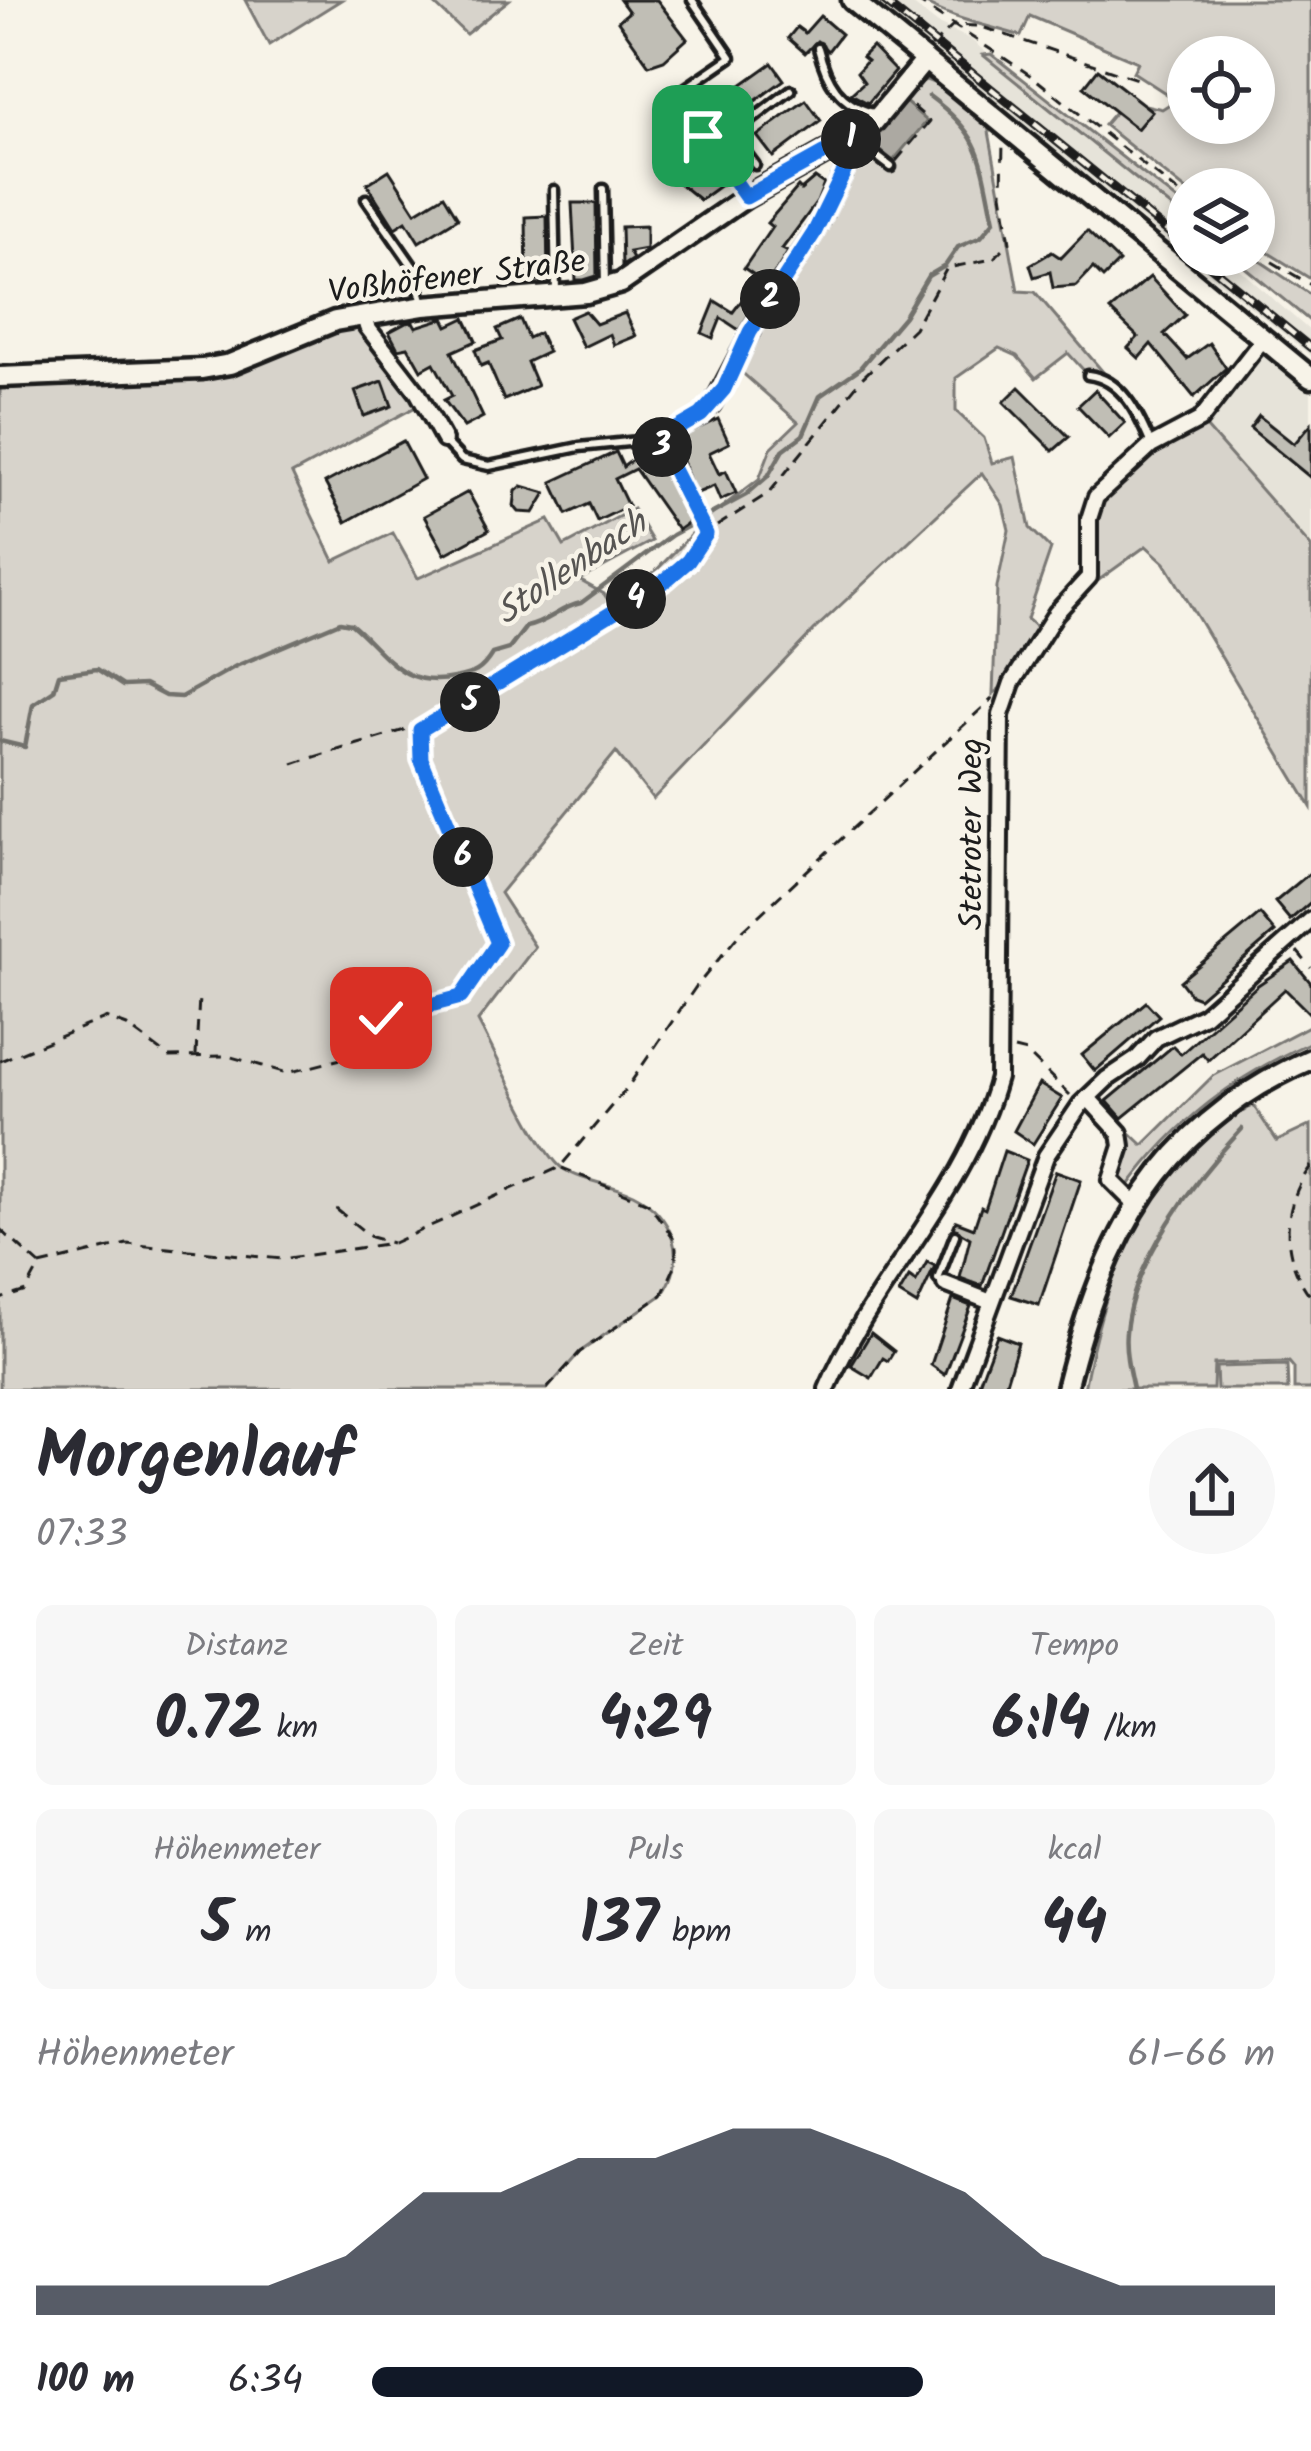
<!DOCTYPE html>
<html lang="de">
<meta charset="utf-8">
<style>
:root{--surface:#fff;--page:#f7f7f7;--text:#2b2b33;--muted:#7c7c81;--accent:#111827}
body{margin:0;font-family:Kalam,sans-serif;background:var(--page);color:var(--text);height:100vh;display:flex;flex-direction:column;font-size:45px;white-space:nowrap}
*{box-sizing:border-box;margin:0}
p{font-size:39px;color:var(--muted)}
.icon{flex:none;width:66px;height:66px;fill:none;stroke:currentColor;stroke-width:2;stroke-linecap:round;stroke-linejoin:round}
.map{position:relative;height:1389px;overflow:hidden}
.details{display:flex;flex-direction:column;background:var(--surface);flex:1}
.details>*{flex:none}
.buttons{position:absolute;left:1167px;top:36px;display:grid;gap:24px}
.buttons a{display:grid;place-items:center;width:108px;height:108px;border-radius:50%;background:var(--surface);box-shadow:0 6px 18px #0003;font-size:60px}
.pin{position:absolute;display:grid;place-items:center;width:102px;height:102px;color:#fff;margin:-51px;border-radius:24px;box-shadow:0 6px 18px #0006}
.km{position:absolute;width:60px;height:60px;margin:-30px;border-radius:50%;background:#222;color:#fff;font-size:33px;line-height:60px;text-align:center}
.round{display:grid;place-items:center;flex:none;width:126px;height:126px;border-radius:63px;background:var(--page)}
.summary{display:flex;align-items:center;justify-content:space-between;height:204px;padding:0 36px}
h1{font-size:66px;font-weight:600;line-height:90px}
.metrics{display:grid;grid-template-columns:repeat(3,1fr);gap:18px;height:204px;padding:12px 36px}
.metrics div{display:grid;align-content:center;border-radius:18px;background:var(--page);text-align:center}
.metrics b{font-size:60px;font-weight:600}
.metrics small{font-size:33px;font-weight:400}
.metrics p{font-size:33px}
.chart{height:336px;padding:24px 36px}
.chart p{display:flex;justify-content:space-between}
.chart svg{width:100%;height:216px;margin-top:12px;fill:var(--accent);opacity:.7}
ul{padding:0 36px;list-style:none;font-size:39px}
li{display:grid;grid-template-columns:192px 144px 1fr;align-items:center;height:90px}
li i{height:30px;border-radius:15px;background:var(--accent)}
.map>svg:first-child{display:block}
.built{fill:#e6e3d9}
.green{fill:#d7d3cb;stroke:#7a7874;stroke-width:3;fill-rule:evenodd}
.water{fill:#aca9a2;stroke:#72716c;stroke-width:3}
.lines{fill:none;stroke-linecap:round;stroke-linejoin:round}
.stream{stroke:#72716c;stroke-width:4.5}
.building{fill:#c0beb5;stroke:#1c1c1c;stroke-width:3}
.lane-casing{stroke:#1c1c1c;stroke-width:15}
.street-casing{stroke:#1c1c1c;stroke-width:22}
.secondary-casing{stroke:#1c1c1c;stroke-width:27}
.path{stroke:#1c1c1c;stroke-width:3;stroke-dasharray:12 9;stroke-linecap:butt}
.lane{stroke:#f7f3e8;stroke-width:6}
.street{stroke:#f7f3e8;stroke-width:14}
.secondary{stroke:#f7f3e8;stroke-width:18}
.rail-casing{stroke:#1c1c1c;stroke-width:9}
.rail{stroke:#f7f3e8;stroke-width:4.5;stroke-dasharray:14;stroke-linecap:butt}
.route-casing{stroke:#fff;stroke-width:24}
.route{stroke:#1a73e8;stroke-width:15}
.labels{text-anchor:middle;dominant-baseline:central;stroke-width:9;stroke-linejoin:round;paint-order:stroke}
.street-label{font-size:33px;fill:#1c1c1c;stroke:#f7f3e8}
.water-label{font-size:36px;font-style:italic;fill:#565452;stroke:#f7f3e8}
</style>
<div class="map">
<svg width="1311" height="1389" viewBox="0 0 1311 1389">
<rect width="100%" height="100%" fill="#f7f3e8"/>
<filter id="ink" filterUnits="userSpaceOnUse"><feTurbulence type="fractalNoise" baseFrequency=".00833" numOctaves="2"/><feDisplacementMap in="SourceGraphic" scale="24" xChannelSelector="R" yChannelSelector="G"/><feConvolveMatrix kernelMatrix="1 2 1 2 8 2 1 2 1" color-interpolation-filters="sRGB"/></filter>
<g filter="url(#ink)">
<g class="built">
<polygon points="869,0 907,0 938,24 970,39 1188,224 1188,255 1223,255 1311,332 1311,356"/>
<polygon points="1263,339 1311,378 1311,547 1200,420"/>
</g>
<g class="green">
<polygon points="245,0 341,0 269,45"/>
<polygon points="430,0 509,0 466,34"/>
<path d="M919 0H1311V279L1254 244V189L1188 192 1104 125 1115 112 1137 129 1151 111 1145 105 1162 109 1176 100 1133 72 1138 62 1030 16 1021 36C983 24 953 20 919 0ZM1188 57H1254V123H1188Z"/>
<polygon points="991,54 1188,209 1188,221 983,55"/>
<path d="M926 80 939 85 988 126 1018 291 1035 292 1115 386 1088 375 1068 353 1036 378 1017 356 999 348 956 378V411L984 438 992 463 1015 457 1030 528 1051 549 1027 619 1041 631 1008 682 993 694 997 587 1009 530 1003 505 982 473 814 630 653 799 616 752 500 893 535 947 478 1021C494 1050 540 1152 562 1168 581 1181 611 1184 633 1194 673 1214 689 1259 662 1295L580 1352 547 1389H0V383L185 376 354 323 421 404 292 474 334 561 393 533 418 578 549 520 564 546 633 509 652 541 579 580 604 594 616 612 705 520 759 479 771 448 798 422 738 369 742 357C780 291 862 110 926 80Z"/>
<polygon points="1230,255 1251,255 1311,295 1311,322"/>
<polygon points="1200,420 1311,547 1311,807 1165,563 1146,546 1088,588 1094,507 1151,446"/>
<path d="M1311 1025V1042C1235 1076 1176 1121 1127 1188L1118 1182 1129 1150 1123 1126 1143 1145 1213 1076Z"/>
<path d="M1253 1105 1277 1141 1311 1125V1389H1294V1368L1289 1362 1214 1364 1213 1389H1084C1101 1302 1129 1202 1200 1142 1216 1129 1235 1117 1253 1105Z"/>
<polygon points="1287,1365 1288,1389 1217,1389 1216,1367"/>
</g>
<polygon class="water" points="903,100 927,121 893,161 868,140"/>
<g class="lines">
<g class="stream">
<path d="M0 741 25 747 33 704 54 690 59 674 97 669 123 686 144 685 165 696 181 697 236 666 340 622 351 624C387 654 401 689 454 678 474 674 481 672 492 654L509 649 526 627C548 623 560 607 581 603L672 535 746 495 768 476 783 450 803 435 820 396 859 369 904 316 928 276 945 266 958 247 981 237 994 221C981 158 983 136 929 96"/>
<path d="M1133 1389C1129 1371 1124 1350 1126 1332 1132 1261 1195 1179 1242 1129"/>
</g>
</g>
<g class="building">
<polygon points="620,0 657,0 687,39 664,60 649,65 618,21 629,12"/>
<polygon points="820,16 841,34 828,51 817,41 805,53 788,38 797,27 805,33"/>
<polygon points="872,47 895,71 868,103 851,94 864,82 857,72 867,61 862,57"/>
<polygon points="772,63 784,80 732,118 723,106 731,100 727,95"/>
<polygon points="1098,69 1152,111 1137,129 1084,87"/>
<polygon points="806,100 821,121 773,157 757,136"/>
<polygon points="710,161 716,169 711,173 721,185 700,200 680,184"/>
<polygon points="389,170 416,212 444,195 458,218 419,242 406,221 395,228 367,184"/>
<polygon points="815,178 824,184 817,202 782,249 788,252 739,330 721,318 713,338 702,333 715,301 733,312 742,300 745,302 760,279 744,268 772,227 767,223 798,187 801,190"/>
<polygon points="572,203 596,203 597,276 584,280 576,280"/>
<polygon points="547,216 548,278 527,284 526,217"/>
<polygon points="646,226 646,249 629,252 633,259 622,266 621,227"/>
<polygon points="1087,231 1119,262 1103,278 1093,268 1076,286 1053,288 1050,272 1034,277 1030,265 1052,252 1061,258"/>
<polygon points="1150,277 1185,315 1164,334 1187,359 1209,343 1226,368 1194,397 1151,344 1139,358 1128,348 1138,337 1110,310"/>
<polygon points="585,311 596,324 625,313 636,336 614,345 610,334 583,347 569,318"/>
<polygon points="444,318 448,326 465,318 476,341 452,352 483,417 464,427 444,400 452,396 434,363 421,370 408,347 398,349 389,332 406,323 413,322 416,327"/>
<polygon points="520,319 528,338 539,333 548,352 527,362 537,386 504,400 488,363 481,366 475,350 502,340 497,329"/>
<polygon points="383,381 392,406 364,416 355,391"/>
<polygon points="1019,387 1069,437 1053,451 1004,402"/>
<polygon points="1095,390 1125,423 1109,438 1078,406"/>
<polygon points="1259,416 1294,444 1311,424 1311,478 1250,428"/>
<polygon points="718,419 729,443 709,453 719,474 726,471 736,493 720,500 714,486 695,494 674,440"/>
<polygon points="403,441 423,479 346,522 325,483"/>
<polygon points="648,448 692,520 678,530 635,469 615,479 628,506 597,521 589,504 567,514 552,482 616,452 623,467"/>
<polygon points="522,486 546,493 534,513 519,512 514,506 516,491"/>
<polygon points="468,492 489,530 445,554 424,516"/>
<polygon points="1311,872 1311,902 1290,920 1275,902"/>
<polygon points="1260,914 1275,932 1199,998 1191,995 1180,981"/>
<polygon points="1293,961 1311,983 1311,1015 1285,989 1208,1060 1202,1053 1122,1118 1107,1101 1173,1046 1181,1054 1258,985"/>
<polygon points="1146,1002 1159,1016 1095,1071 1082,1055"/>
<polygon points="1039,1084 1062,1098 1033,1144 1014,1131"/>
<polygon points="1004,1151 1027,1160 982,1286 960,1278 970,1238 953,1228 956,1221 974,1228 981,1207 985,1209"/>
<polygon points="1056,1171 1081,1180 1039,1305 1011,1296"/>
<polygon points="927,1262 935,1266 917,1305 899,1294 909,1277 916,1282"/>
<polygon points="953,1299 971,1306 945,1375 931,1365"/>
<polygon points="871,1333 894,1351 888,1361 883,1358 871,1378 851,1366"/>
<polygon points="997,1335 1018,1343 1004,1389 979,1383"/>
</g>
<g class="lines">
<g class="lane-casing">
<g id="lane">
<polyline points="692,0 731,57 683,90 680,104 745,195"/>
<path d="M818 48C826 80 839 105 874 113"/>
<polyline points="737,141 732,135 791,90"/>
<polyline points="861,144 891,167"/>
<polyline points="717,156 737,141 755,165"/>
<polyline points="603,189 605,285"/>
<polyline points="554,190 556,292"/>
<polyline points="366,199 412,265 423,303"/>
<path d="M1088 375C1122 379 1138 414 1150 442"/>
<polyline points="658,439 707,534"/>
<polyline points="444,441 462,460 489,466 579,447 658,439 710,407"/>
<polyline points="944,1284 938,1279 955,1235"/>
</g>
</g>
<g class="street-casing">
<g id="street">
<polyline points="364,316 367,327 418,393 444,440"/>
<polyline points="712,405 762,311 814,233 859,141 857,135"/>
<polyline points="1088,1098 1120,1133 1122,1146 1111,1180 1135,1204"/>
<polyline points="945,1284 991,1302"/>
<path d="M827 1389C874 1279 966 1194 998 1078L1001 715 1012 683 1056 613 1089 577V519L1096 497 1151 446 1200 420 1263 339"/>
<polyline points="960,1389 1046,1156 1081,1104 1107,1079 1137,1059 1156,1038 1204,1015 1311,920"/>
</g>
</g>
<g class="secondary-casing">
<g id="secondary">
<polyline points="852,0 1311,378"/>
<polyline points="0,377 202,369 230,364 335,321 424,306 586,293 621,283 746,197 857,135 873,123 925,60"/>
<path d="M1066 1389C1104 1236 1160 1125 1311 1059"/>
</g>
</g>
<g class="path">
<polyline points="915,0 1033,77 1188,200"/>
<polyline points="931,47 954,25 979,26 1137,79"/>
<polyline points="896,161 930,121 909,103"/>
<polyline points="1254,251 1311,285"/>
<polyline points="717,526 769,493 862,378 914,328 947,268 993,259 1010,242 1002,193 1003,141"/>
<path d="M293 764C342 747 395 736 442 716 503 689 665 592 701 541"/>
<polyline points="1297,951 1311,968"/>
<polyline points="1014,1049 1026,1052 1070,1095"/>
<polyline points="196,1055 199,997"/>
<polyline points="0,1061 105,1018 127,1026 169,1057 228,1056 287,1073 341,1059 381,1018 461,997 498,943 421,759 418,737 426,723"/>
<path d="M1311 1166C1281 1207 1280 1256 1311 1297"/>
<polyline points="336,1209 371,1237 392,1243"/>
<polyline points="0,1229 40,1265 26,1291 0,1299"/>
<polyline points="40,1265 127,1244 282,1259 393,1243 560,1167 629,1085 695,988 742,931 993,698"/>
<polyline points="547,1389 580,1352 662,1295 676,1264 676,1241 648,1203 562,1168"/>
</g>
<use href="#lane" class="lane"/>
<use href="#street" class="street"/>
<use href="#secondary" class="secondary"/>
<g class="rail-casing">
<g id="rail">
<polyline points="882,0 1188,248"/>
<polyline points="1197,255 1311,348"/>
</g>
</g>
<use href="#rail" class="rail"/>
</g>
</g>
<g class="lines" filter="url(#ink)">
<g class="route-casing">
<polyline id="route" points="381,1018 461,997 498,943 421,759 420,730 666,580 688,561 706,534 658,440 701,415 724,389 750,332 814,233 859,141 857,135 746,197 703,136"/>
</g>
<use href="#route" class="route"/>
</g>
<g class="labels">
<g class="street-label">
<text transform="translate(457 278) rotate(-7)">Voßhöfener Straße</text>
<text transform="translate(973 834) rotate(-90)">Stetroter Weg</text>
</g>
<g class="water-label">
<text transform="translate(572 569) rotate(-34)">Stollenbach</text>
</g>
</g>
</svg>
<div class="buttons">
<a><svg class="icon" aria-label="locate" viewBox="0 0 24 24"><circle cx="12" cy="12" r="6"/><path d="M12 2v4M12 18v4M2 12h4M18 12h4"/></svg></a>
<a><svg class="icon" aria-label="layers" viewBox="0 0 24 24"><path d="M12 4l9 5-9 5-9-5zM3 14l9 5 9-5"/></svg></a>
</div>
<div class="pin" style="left:703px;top:136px;background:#1e9e55"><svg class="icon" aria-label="arrive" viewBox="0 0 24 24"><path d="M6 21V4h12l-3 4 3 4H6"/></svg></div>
<div class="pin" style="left:381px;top:1018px;background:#d93025"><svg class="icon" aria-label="check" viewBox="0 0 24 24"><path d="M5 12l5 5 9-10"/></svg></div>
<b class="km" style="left:851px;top:139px">1</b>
<b class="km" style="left:770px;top:299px">2</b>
<b class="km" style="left:662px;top:447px">3</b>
<b class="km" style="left:636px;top:599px">4</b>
<b class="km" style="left:470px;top:702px">5</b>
<b class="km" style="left:463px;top:857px">6</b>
</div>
<section class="details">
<div class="summary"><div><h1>Morgenlauf</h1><p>07:33</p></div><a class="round"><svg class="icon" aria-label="share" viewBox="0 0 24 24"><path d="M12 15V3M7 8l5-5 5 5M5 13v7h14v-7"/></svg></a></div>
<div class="metrics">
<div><p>Distanz</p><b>0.72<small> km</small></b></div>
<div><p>Zeit</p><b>4:29</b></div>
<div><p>Tempo</p><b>6:14<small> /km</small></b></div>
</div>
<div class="metrics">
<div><p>Höhenmeter</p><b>5<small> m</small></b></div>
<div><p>Puls</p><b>137<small> bpm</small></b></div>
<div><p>kcal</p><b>44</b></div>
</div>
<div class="chart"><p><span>Höhenmeter</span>61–66 m</p>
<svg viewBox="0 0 160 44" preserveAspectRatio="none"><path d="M0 44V38L10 38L20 38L30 38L40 32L50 19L60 19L70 12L80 12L90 6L100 6L110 12L120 19L130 32L140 38L150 38L160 38V44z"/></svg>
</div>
<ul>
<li><b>100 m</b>6:34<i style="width:61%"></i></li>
</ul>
</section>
